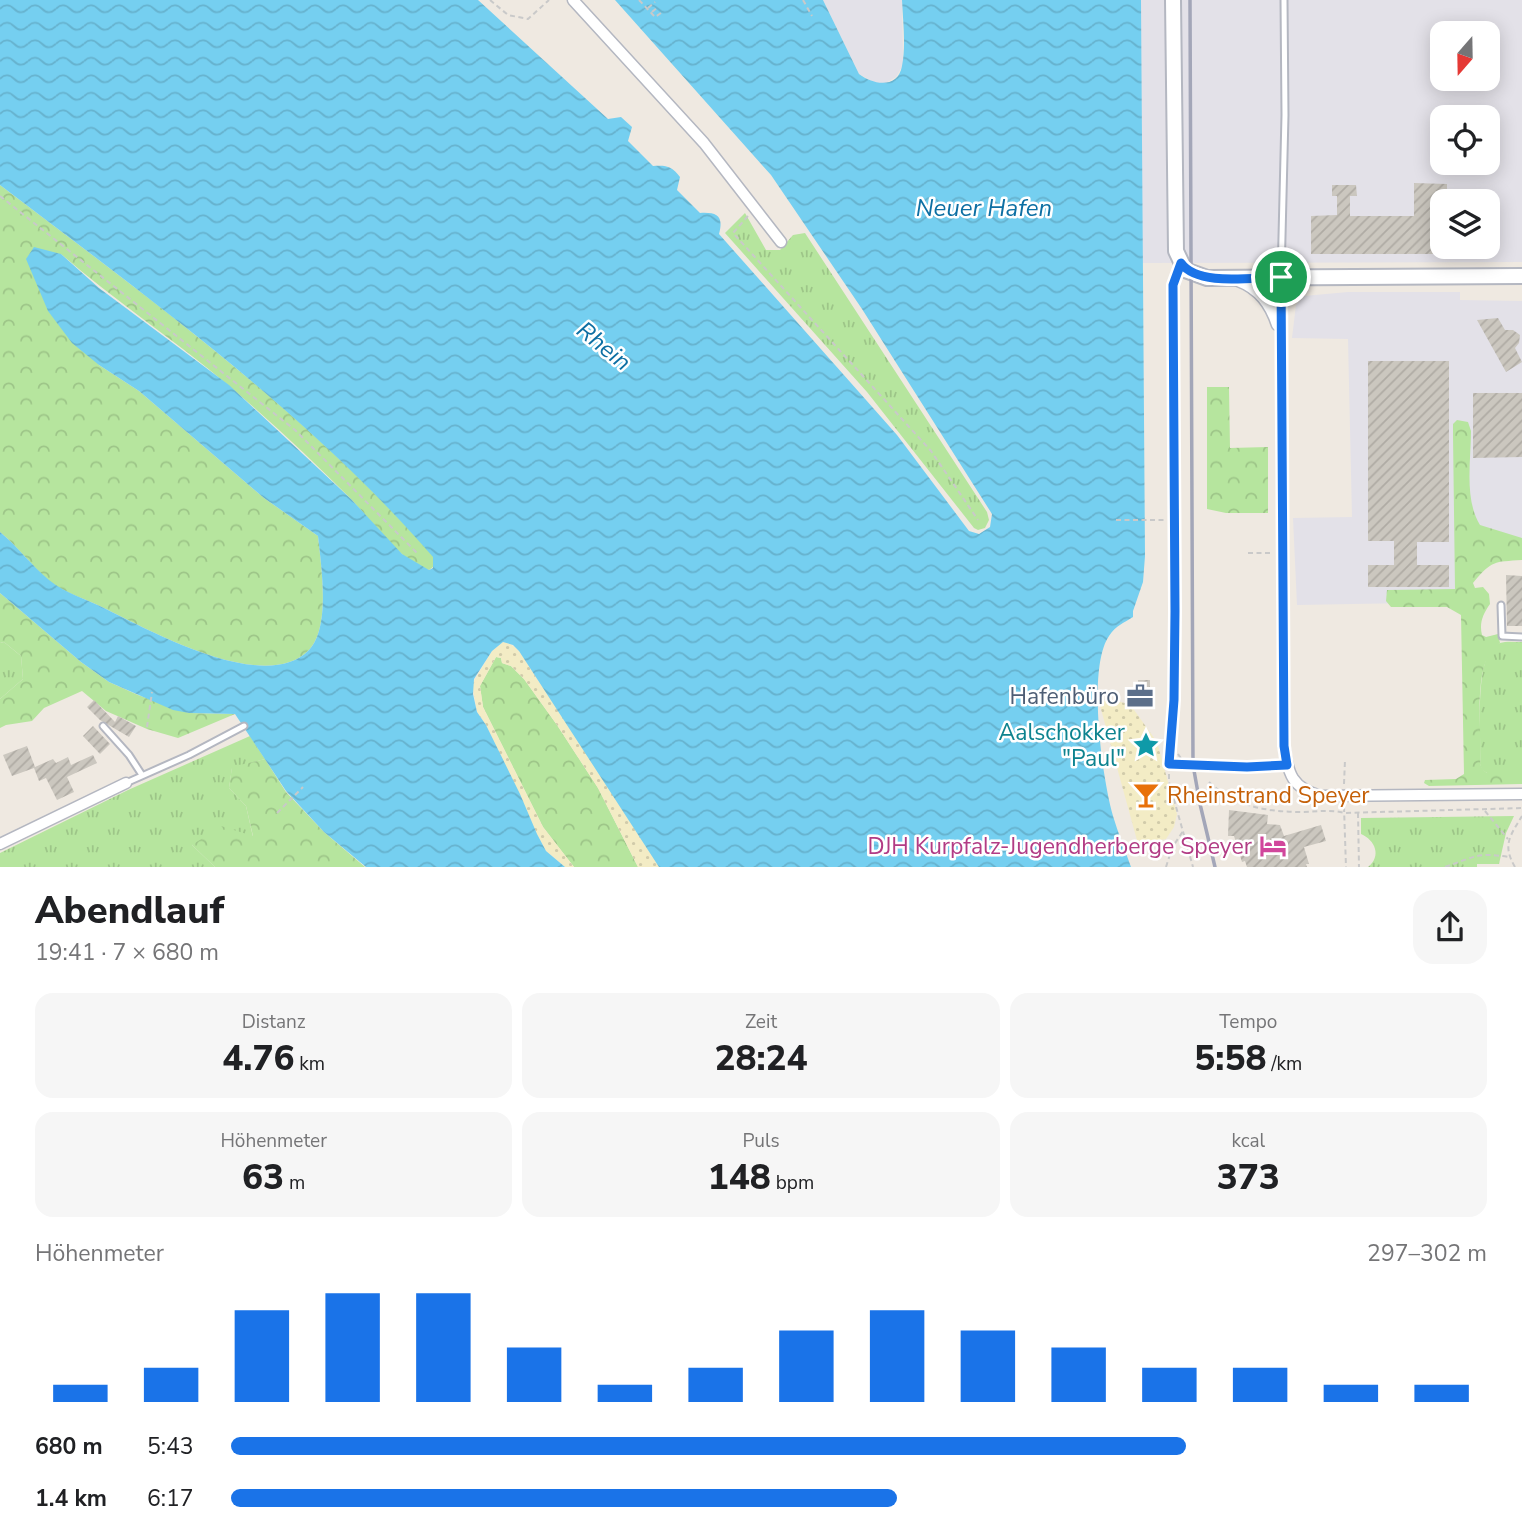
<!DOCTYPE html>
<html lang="de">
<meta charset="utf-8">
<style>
:root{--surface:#fff;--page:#f6f6f6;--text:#202124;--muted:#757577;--accent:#1a73e8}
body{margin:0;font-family:"Nunito Sans",sans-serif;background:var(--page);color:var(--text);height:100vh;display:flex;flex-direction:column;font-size:26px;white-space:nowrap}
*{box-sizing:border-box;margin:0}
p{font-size:23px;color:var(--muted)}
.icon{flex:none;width:38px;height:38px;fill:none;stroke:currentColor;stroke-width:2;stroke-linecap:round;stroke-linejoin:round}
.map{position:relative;height:867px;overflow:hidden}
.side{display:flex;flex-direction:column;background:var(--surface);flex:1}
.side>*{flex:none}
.needle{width:46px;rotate:200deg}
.buttons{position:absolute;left:1430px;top:21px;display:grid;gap:14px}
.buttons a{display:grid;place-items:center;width:70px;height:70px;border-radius:14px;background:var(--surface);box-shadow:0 4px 18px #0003;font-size:35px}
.pin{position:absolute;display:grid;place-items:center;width:60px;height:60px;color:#fff;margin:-30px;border:4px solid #fff;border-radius:50%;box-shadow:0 2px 7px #0007}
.round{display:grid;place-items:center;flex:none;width:74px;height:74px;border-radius:21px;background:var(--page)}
.overview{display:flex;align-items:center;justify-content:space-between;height:119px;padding:0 35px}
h1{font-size:38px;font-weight:800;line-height:52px}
.metrics{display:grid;grid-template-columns:repeat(3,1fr);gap:10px;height:119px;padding:7px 35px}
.metrics div{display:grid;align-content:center;border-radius:18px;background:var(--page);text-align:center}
.metrics b{font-size:35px;font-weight:800}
.metrics small{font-size:19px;font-weight:400}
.metrics p{font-size:19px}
.chart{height:196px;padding:14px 35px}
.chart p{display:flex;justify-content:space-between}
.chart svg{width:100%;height:126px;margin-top:7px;stroke:var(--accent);stroke-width:6}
ul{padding:0 35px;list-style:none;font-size:23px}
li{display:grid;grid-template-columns:112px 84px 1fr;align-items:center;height:52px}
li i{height:18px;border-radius:9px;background:var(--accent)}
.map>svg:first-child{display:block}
.industrial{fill:#e3e1e8;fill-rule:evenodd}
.grass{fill:url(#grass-tufts)}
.forest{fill:url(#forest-crowns)}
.sand{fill:url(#sand-dots)}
.water{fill:url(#water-waves)}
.building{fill:url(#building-hatch)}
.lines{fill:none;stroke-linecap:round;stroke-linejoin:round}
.lane-casing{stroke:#b4b7c1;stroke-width:9}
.street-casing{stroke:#b4b7c1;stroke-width:13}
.secondary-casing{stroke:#b4b7c1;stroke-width:18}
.path{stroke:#c9c9c9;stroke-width:2;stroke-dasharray:5 3.5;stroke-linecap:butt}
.lane{stroke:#fff;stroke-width:5}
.street{stroke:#fff;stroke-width:10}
.secondary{stroke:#fff;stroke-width:14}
.rail{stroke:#a3a6b8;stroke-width:3.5}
.route-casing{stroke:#fff;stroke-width:14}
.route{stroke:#1a73e8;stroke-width:9}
.labels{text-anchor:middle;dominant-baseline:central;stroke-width:5;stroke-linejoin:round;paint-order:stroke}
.service-label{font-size:23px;fill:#4e5e75;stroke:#fff;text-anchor:end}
.culture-label{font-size:23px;fill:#0d838f;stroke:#fff;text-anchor:end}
.food-label{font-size:23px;fill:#c56008;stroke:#fff;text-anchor:start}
.hotel-label{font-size:23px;fill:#b23c85;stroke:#fff;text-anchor:end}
.water-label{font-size:24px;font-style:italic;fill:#0d6fa3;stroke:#fff}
</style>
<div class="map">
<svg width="1522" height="867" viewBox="0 0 1522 867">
<defs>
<pattern id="grass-tufts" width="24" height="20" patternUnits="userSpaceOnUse" patternTransform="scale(1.75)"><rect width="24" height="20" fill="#b6e59e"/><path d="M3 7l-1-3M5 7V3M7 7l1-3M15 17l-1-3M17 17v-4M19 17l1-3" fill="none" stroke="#9dc588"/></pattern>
<pattern id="forest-crowns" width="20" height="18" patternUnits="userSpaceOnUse" patternTransform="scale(1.75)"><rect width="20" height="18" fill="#b6e59e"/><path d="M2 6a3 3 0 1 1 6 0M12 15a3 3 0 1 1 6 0" fill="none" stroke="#9dc588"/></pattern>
<pattern id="sand-dots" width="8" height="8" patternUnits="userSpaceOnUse" patternTransform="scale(1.75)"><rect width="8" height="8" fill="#f3ecc5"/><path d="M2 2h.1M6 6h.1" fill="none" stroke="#d1cbaa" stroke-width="1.8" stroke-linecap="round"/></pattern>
<pattern id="water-waves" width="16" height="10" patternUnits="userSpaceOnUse" patternTransform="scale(1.75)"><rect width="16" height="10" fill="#75cff0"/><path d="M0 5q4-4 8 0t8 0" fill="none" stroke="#66b2ce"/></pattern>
<pattern id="building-hatch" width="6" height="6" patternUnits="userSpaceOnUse" patternTransform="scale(1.75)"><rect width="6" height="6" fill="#cbc7bf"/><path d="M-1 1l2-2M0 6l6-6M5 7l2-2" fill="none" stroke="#afaba4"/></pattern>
</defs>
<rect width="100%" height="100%" fill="#efe9e1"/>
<g class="industrial">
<polygon points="823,0 902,0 903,65 896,77 884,84 875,83 859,74"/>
<path d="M1141 0H1522V262L1142 263ZM1442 33H1488V79H1442ZM1442 117H1488V163H1442ZM1442 201H1488V247H1442Z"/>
<polygon points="1348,292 1460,292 1460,300 1522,301 1522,555 1465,555 1466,602 1297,605 1293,518 1352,517 1348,339 1292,338 1296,305 1304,296"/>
</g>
<g class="grass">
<polygon points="745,213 766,250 780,250 793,235 805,233 987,512 989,520 985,528 978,530 974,528 867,392 725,233"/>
<polygon points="4,642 21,656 23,679 0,699 0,643"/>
<path d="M1522 642V773H1487L1482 770 1480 764C1482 740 1472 650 1500 643 1506 641 1515 642 1522 642Z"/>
<polygon points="250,736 265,759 232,768 229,788 246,806 253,837 192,845 215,867 0,867 0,853 128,790"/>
<path d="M1514 816 1506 833 1499 864H1477V867H1368C1382 856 1375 840 1361 834V818Z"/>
</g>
<g class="forest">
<path d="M0 185C151 300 308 413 434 557L433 567 429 570C401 563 371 520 351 499 312 460 271 421 229 386 175 340 115 301 61 254L99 365 139 391 264 498 318 536C321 565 331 627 309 650 265 695 151 631 106 609 89 600 64 593 49 581 32 566 18 547 0 532Z"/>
<polygon points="1207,387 1229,387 1230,448 1268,447 1268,513 1226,513 1207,509"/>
<path d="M1457 420 1468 422 1471 431C1471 461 1464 499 1480 525L1522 538V560C1494 562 1492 560 1473 583L1475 588 1483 587 1489 594 1490 604C1483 614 1479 623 1482 635L1486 637 1498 634 1500 643C1470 661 1483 732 1480 764L1483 770 1487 773H1522V784L1429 786 1424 783 1425 780 1456 779 1464 774 1461 615 1447 607H1391L1386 601 1387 590 1455 589 1453 435V424Z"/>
<polygon points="0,593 81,662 109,682 138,695 189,713 235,714 178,738 147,729 106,711 82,691 44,708 32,721 6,725 0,728 0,699 23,679 21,656 4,642 0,643"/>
<polygon points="496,657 501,658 502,663 511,666 524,679 557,725 598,788 638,867 574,867 543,827 483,707 480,686"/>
<polygon points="265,759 286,792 324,832 365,867 215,867 192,845 221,826 253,836 246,806 229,788 232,767"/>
</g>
<g class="sand">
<path d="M503 642C523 645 529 671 542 685 589 737 639 787 688 838L659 867H638L598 788 557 725 524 679 511 666 502 663 501 658 496 657 480 686 483 707 543 827 574 867H565L546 851 537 834 486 725 477 712 472 684 492 651Z"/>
<polygon points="1111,700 1125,703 1132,707 1157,742 1177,814 1174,827 1166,839 1138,844 1099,702"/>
</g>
<path class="water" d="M0 0H478L608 119 621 117 632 127 628 141 653 166C666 165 672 166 680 177L677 190 700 213C717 212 724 216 719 234L897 435 969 531 979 534 990 527 992 514 862 309 771 175 615 0H823L859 74C873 85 898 89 902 66 906 46 903 21 902 0H1141L1145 556 1143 582 1133 611V617C1124 623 1116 625 1109 636 1087 668 1102 778 1113 816 1118 833 1125 850 1131 867H659L519 651 513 645 503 642 492 651 474 679 473 694 477 712 486 725 520 794 537 834 546 851 565 867H366L324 832 286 791 235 714 189 713 173 710 109 682 81 662 0 593V532C18 547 32 566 49 580 64 593 89 600 106 609 151 631 265 695 309 650 331 627 321 565 318 536L264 498 139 391 99 365 72 343 48 311 26 259 34 247 61 254 99 288 229 385 351 499 402 554 429 570 433 568V557C308 413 151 300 0 185Z"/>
<g class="building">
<polygon points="1414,183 1447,184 1447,201 1442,201 1442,254 1311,254 1311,216 1337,215 1337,196 1332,196 1332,185 1356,185 1357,196 1350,196 1350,216 1414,216"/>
<polygon points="1498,318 1505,330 1513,330 1520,335 1519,343 1515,348 1522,362 1506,372 1477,320"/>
<polygon points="1368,361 1449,361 1449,542 1417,542 1417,565 1449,565 1449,587 1368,587 1368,565 1394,565 1394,541 1368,541"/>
<polygon points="1473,393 1522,393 1522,457 1473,458"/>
<polygon points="1506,575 1522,576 1522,626 1507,626"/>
<polygon points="1138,680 1150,680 1150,703 1130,703 1130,689 1138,689"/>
<polygon points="94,700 115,722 118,716 136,726 129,737 100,720 87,707"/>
<polygon points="93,726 110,744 100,754 83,736"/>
<polygon points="27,746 35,767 53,759 56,763 68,757 71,765 93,755 97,763 67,777 74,792 57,800 46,778 39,781 34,768 12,776 3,755"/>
<polygon points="1229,810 1268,815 1267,824 1280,825 1284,836 1321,825 1326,841 1304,847 1309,864 1306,864 1307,867 1247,867 1245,861 1242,862 1234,836 1228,836"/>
</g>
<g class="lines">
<g class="lane-casing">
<g id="lane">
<polyline points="1281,277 1285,115 1284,0"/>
<polyline points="1501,605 1502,636 1522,637"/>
<polyline points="103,726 129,755 142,775"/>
<polyline points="1169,764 1174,700 1175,611 1173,285 1180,266"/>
<polyline points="126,783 189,755 244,726"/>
</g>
</g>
<g class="street-casing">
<g id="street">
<polyline points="573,0 704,143 781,242"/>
<path d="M1281 277 1284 746C1288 774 1292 788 1321 796L1522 794"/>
<path d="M1238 281C1259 289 1270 304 1277 325"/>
<polyline points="0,844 126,783"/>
</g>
</g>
<g class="secondary-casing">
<polyline id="secondary" points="1173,0 1176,251 1185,270 1207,278 1522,276"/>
</g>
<g class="path">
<polyline points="490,0 508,15 528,19 549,0"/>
<polyline points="639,0 655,17 661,13"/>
<polyline points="803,0 812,16"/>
<polyline points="648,8 655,2"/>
<polyline points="652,12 658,7"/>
<polyline points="0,196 295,430 419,555"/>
<polyline points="748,216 733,233 931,451 978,520"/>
<polyline points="1116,520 1164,520"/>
<polyline points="1248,553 1271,553"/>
<polyline points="147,727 152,692"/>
<polyline points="1178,754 1185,764"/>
<polyline points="1180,765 1275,766"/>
<polyline points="1169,774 1169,782 1193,867"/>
<path d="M1209 782C1234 806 1267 812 1301 812 1316 812 1330 809 1345 813L1522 808"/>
<polyline points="1344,784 1345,760"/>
<polyline points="1344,807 1346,867"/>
<polyline points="1485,811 1508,839"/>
<polyline points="277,813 303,787"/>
<polyline points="1358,813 1359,867"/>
<polyline points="1166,867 1172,848 1183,831"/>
<path d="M1445 867C1474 857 1477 852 1509 857"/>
<path d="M1515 867C1502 845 1510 836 1522 816"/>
</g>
<use href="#lane" class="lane"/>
<use href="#street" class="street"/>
<use href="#secondary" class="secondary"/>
<polyline class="rail" points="1190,0 1193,765 1200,804 1215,867"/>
</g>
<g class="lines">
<g class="route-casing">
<path id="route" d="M1181 263C1198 287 1253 277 1281 277L1284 746 1287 765 1247 767 1169 764 1174 700 1175 611 1173 285Z"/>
</g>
<use href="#route" class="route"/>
</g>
<defs>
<g id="office-bare" transform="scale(2.1)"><path d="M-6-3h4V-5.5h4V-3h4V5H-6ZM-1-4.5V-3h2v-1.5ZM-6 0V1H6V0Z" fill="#5c6f8a" stroke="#fff" stroke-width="2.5" paint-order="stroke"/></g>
<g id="sight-bare" transform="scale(2.1)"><path d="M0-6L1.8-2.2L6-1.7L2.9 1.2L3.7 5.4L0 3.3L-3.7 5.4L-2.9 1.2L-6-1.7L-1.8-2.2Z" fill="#0f9aa8" stroke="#fff" stroke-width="2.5" paint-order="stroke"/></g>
<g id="bar-bare" transform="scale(2.1)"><path d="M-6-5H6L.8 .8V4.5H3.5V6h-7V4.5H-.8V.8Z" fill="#e8710a" stroke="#fff" stroke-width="2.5" paint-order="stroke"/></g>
<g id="hotel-bare" transform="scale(2.1)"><path d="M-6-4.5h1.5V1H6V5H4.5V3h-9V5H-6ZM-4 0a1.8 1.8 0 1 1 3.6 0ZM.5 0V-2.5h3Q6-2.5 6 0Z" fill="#d1479c" stroke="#fff" stroke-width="2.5" paint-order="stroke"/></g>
</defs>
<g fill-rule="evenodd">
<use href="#office-bare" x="1140" y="696"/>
<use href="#sight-bare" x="1146" y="745"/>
<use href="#bar-bare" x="1146" y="795"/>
<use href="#hotel-bare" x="1273" y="846"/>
</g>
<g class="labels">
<g class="service-label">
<text x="1119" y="696">Hafenbüro</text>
</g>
<g class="culture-label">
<text x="1125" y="732">Aalschokker<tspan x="1125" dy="26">"Paul"</tspan></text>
</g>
<g class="food-label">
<text x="1167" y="795">Rheinstrand Speyer</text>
</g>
<g class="hotel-label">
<text x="1252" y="846">DJH Kurpfalz-Jugendherberge Speyer</text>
</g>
<g class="water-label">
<text x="984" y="208">Neuer Hafen</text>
<text transform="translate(604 346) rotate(39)">Rhein</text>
</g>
</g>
</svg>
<div class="buttons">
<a><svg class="needle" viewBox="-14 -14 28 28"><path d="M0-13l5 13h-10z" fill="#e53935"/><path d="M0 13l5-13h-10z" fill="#757577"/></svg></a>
<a><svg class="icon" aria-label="locate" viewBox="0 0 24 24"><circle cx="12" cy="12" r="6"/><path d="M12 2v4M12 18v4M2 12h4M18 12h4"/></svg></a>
<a><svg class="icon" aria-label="layers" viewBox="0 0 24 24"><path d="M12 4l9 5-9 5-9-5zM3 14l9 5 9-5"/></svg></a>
</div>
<div class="pin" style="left:1281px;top:277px;background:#1e9e55"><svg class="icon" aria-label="arrive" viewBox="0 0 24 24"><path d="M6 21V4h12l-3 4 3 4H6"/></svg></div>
</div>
<section class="side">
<div class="overview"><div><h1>Abendlauf</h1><p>19:41 · 7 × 680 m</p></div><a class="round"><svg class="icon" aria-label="share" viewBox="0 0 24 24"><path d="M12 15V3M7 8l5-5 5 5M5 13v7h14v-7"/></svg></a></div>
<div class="metrics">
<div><p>Distanz</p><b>4.76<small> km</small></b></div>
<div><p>Zeit</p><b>28:24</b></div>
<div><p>Tempo</p><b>5:58<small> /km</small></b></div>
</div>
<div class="metrics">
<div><p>Höhenmeter</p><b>63<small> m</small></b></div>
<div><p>Puls</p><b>148<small> bpm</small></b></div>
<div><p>kcal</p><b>373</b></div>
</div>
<div class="chart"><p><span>Höhenmeter</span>297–302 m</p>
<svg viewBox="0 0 160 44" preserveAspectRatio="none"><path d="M5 44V38M15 44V32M25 44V12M35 44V6M45 44V6M55 44V25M65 44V38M75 44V32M85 44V19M95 44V12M105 44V19M115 44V25M125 44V32M135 44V32M145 44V38M155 44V38"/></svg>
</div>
<ul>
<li><b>680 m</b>5:43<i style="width:76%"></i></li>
<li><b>1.4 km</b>6:17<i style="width:53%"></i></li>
</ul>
</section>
